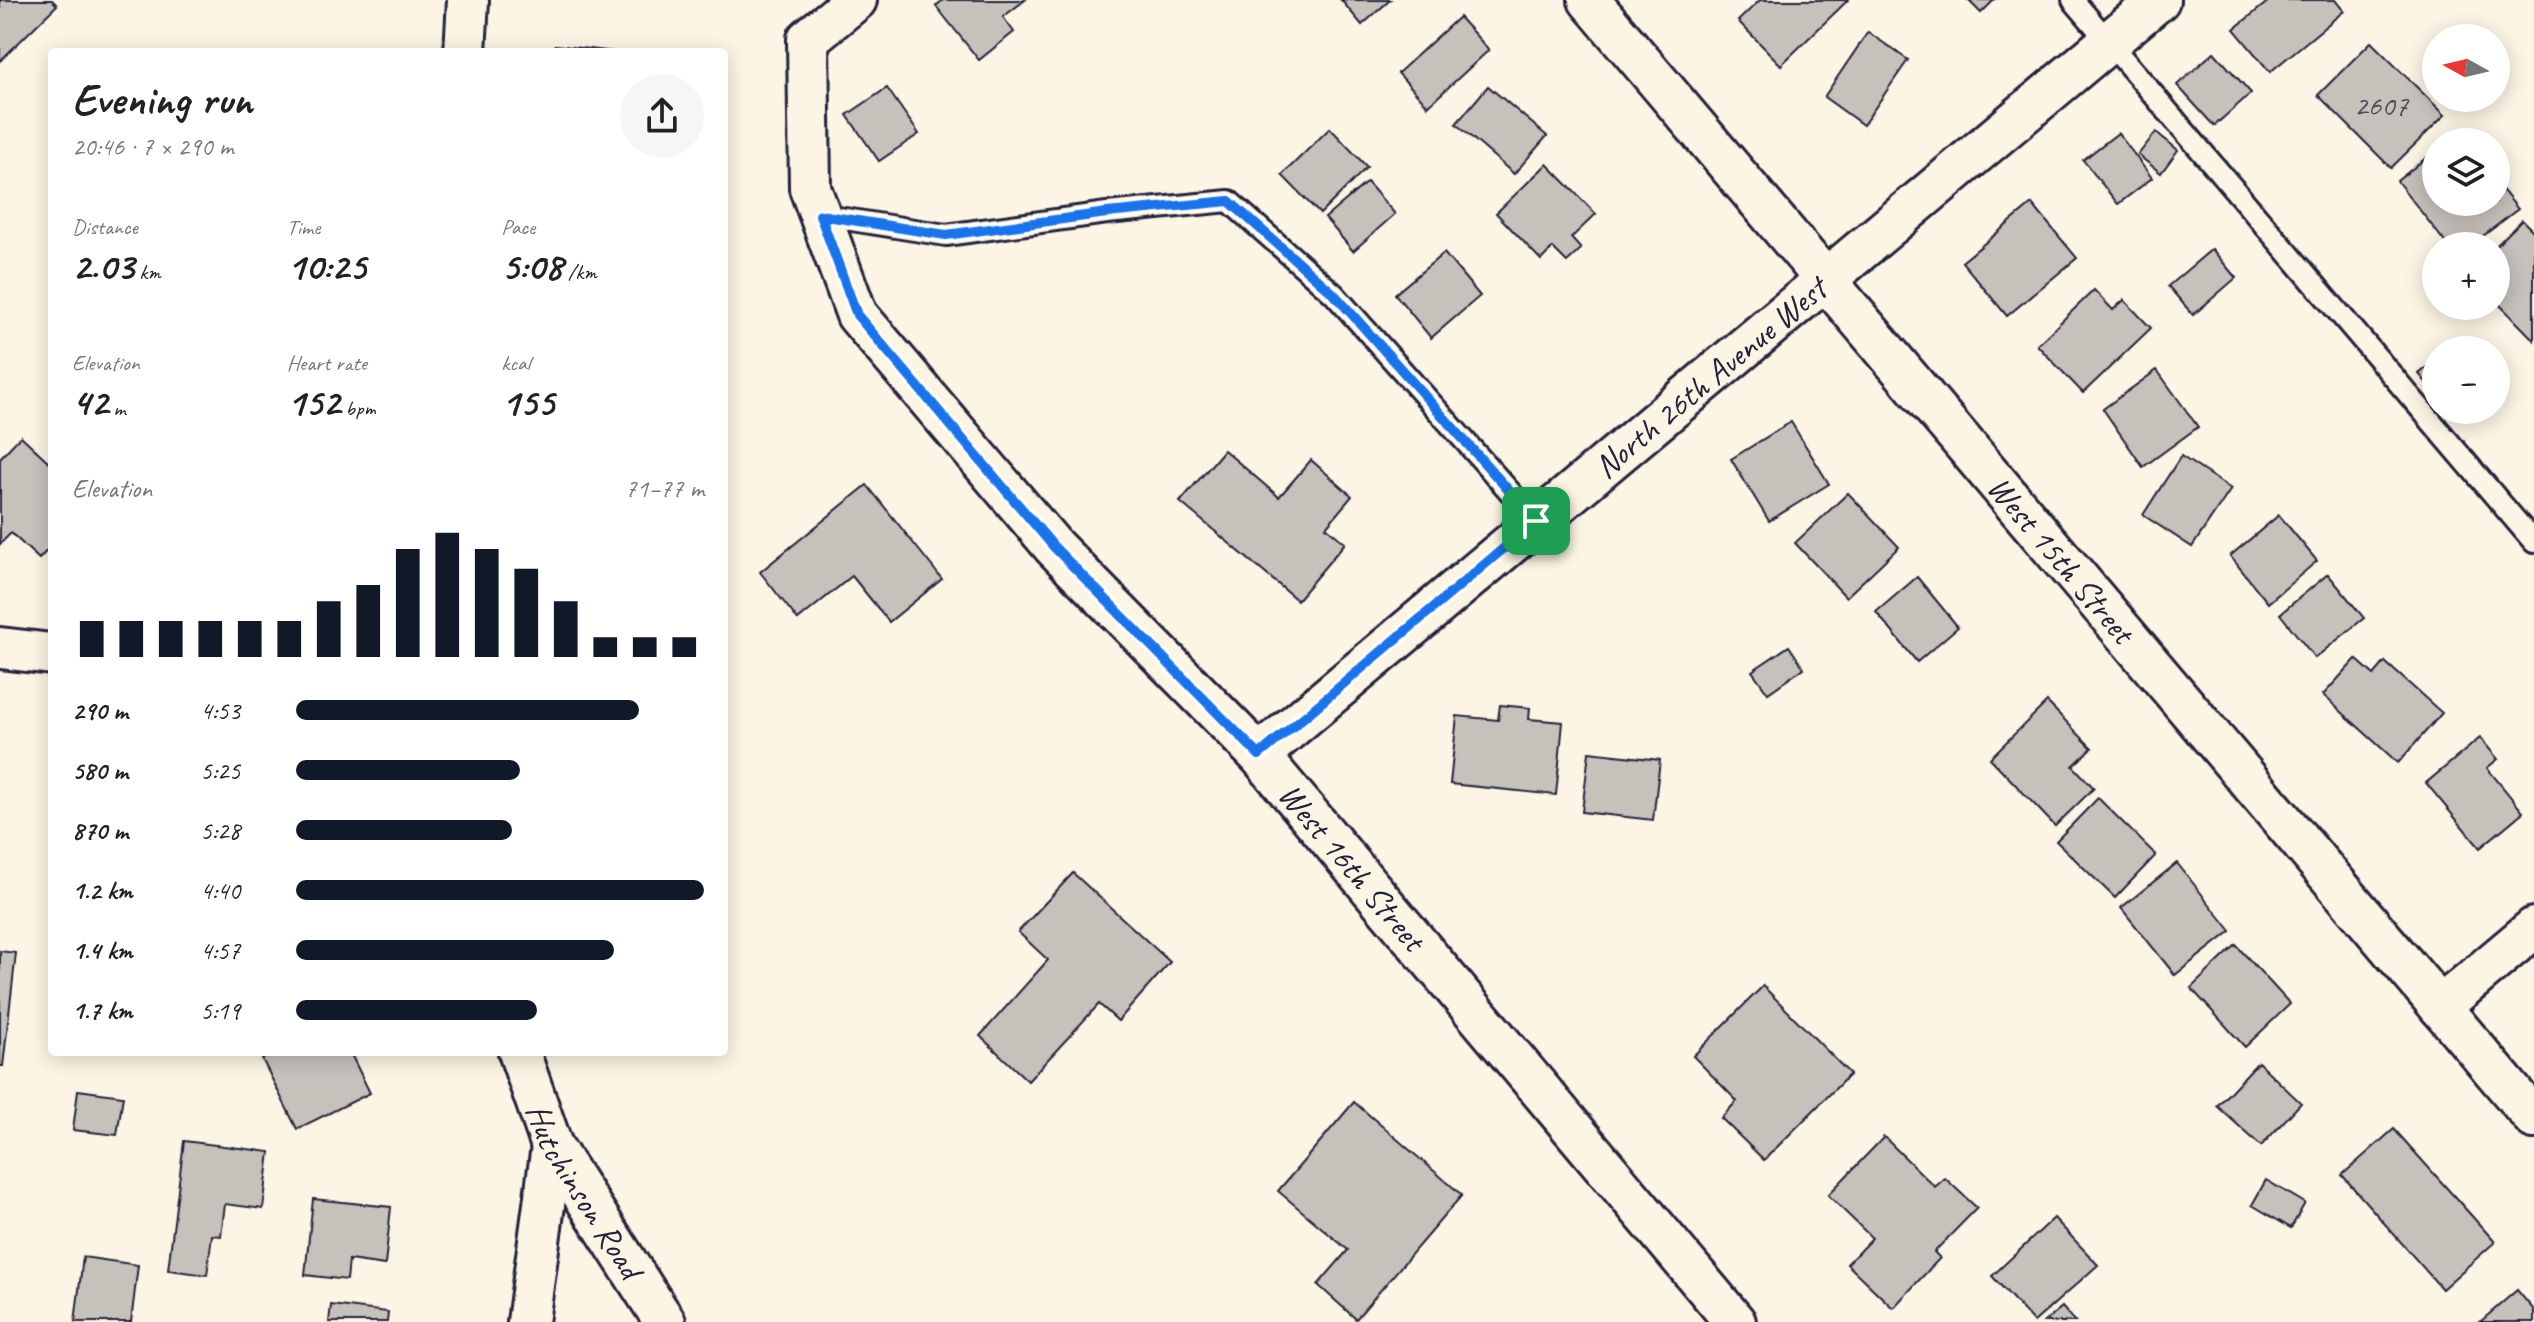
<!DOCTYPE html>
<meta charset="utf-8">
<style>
:root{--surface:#fff;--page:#f6f6f6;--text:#222;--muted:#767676;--accent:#111827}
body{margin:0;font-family:Caveat,sans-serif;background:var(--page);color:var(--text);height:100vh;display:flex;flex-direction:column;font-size:30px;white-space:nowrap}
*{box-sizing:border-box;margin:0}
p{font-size:26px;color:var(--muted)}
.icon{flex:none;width:44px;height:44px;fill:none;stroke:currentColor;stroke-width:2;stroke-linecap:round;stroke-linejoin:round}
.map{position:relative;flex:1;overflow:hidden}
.details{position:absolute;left:48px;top:48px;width:680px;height:1008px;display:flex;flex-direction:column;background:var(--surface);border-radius:8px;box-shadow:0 4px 20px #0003}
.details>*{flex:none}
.needle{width:52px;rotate:278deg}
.tools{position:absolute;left:2422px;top:24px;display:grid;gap:16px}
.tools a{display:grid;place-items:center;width:88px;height:88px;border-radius:50%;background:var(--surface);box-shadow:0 4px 20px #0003;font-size:40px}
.pin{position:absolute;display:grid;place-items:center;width:68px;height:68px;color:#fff;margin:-34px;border-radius:16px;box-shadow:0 4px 12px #0006}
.round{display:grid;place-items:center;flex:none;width:84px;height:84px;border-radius:42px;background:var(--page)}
.summary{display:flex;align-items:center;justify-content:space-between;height:136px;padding:0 24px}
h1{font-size:44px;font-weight:700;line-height:60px}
.figures{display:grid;grid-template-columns:repeat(3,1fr);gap:12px;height:136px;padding:8px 24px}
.figures div{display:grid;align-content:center}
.figures b{font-size:40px;font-weight:700}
.figures small{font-size:22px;font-weight:400}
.figures p{font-size:22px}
.chart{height:224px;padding:16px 24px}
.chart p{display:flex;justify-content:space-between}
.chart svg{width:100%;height:144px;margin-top:8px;stroke:var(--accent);stroke-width:6}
ul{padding:0 24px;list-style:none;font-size:26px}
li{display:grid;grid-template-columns:128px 96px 1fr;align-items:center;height:60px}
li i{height:20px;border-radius:10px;background:var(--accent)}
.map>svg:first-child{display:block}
.building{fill:#c6c1bb;stroke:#22223b;stroke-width:2}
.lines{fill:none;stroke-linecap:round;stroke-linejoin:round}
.lane-casing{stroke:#22223b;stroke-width:26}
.street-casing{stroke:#22223b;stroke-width:46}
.lane{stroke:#fcf5e5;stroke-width:20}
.street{stroke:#fcf5e5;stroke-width:40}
.route-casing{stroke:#fff;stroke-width:16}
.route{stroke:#1a73e8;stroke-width:10}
.labels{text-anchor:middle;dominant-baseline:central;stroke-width:8;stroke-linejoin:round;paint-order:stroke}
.number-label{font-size:30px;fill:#4b4a5b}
.street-label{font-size:34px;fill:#22223b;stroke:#fcf5e5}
</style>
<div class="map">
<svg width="2534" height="1322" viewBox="0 0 2534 1322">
<rect width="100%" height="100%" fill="#fcf5e5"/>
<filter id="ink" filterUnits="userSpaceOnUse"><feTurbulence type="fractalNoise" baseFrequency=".0125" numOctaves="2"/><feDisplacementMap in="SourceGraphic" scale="16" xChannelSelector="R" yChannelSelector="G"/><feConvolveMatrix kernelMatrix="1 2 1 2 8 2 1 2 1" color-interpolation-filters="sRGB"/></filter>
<g filter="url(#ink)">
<g class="building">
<polygon points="0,0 52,0 57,5 0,61"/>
<polygon points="943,0 1025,0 1003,17 1014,32 979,60 936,6"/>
<polygon points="1341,0 1390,0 1362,25"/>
<polygon points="1760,0 1848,0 1781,65 1738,21"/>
<polygon points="1968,0 1994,0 1981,13"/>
<polygon points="2270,0 2335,0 2344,11 2270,72 2234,29"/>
<polygon points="1459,17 1489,50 1428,106 1398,73"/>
<polygon points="1868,32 1908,60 1863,125 1824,97"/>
<polygon points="2371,42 2445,115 2391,168 2318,95"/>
<polygon points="555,45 615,52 555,52"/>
<polygon points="2214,52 2251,93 2214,126 2177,85"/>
<polygon points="1488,86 1547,136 1514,174 1456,124"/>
<polygon points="887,88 919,134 879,161 847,115"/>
<polygon points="1330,128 1367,167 1320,214 1282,175"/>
<polygon points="2156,132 2178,150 2161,173 2138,155"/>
<polygon points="2118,133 2152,178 2118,204 2083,160"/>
<polygon points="2436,150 2436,202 2496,202 2496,182 2518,209 2470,246 2448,246 2397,181"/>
<polygon points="1547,164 1596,214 1571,238 1581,249 1567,262 1553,248 1541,260 1496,213"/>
<polygon points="1367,182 1395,214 1353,251 1325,218"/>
<polygon points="2032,204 2077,258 2007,316 1962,262"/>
<polygon points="2522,220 2534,232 2534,340 2496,301 2496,246"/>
<polygon points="2212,249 2236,278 2193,315 2168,286"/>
<polygon points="1444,253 1480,296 1431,338 1395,294"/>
<polygon points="2094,290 2113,310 2124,300 2151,328 2083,393 2037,345"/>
<polygon points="2436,360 2436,394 2419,374"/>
<polygon points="2157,370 2198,427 2143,467 2103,409"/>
<polygon points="1791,422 1829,484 1769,521 1731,459"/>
<polygon points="21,436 52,465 52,545 39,559 11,533 0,544 0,458"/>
<polygon points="1224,450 1279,497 1311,460 1352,496 1326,527 1345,543 1297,600 1180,502"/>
<polygon points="2181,456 2231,489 2192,547 2143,515"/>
<polygon points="867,485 942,579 889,622 852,576 798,620 760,572"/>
<polygon points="1848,493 1899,547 1846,597 1795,543"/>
<polygon points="2279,515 2317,561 2268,603 2230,556"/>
<polygon points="2328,574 2364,618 2315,658 2280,614"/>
<polygon points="1917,577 1958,627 1917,662 1876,612"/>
<polygon points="1789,646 1804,668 1768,693 1752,671"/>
<polygon points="2356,659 2374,675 2385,662 2442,713 2398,763 2323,695"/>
<polygon points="2047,702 2092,748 2073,766 2094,788 2055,826 1990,758"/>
<polygon points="1500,705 1530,708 1529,719 1563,722 1556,795 1450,784 1457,716 1498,720"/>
<polygon points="2480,738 2498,759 2487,768 2523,812 2480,848 2426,783"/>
<polygon points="1589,752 1660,760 1653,820 1582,812"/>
<polygon points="2098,798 2156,855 2115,898 2056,841"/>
<polygon points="2177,863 2231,931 2175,975 2121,908"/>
<polygon points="1073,873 1170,962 1118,1021 1099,1004 1028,1081 980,1036 1048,960 1018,932"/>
<polygon points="2236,945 2290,1004 2245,1047 2191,988"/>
<polygon points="0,951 16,953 3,1066 0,1066"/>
<polygon points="1763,986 1850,1074 1764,1160 1721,1118 1737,1101 1693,1056"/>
<polygon points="276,1052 350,1052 370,1093 297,1129 262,1059"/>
<polygon points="2258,1062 2301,1103 2261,1146 2217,1106"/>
<polygon points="78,1090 123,1096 117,1135 73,1130"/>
<polygon points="1354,1102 1462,1195 1356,1319 1318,1285 1348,1250 1278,1191"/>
<polygon points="2394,1129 2495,1242 2442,1289 2342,1175"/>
<polygon points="1884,1137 1935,1187 1945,1178 1977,1208 1934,1252 1940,1258 1893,1308 1847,1264 1872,1238 1828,1195"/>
<polygon points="184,1141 270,1152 263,1209 225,1204 221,1236 212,1235 207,1275 168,1270"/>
<polygon points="2266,1180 2305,1203 2291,1228 2252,1205"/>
<polygon points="313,1199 391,1207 385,1265 349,1260 347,1280 305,1275"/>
<polygon points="2054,1218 2098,1265 2034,1322 1992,1276"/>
<polygon points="83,1257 138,1265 131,1322 75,1322"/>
<polygon points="2517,1290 2534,1310 2534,1322 2480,1322"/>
<polygon points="331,1305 388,1312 387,1322 329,1322"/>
<polygon points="2062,1307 2075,1322 2044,1322"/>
</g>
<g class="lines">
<g class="lane-casing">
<g id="lane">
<polyline points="2073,0 2534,542"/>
<polyline points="820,215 946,235 1107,213 1229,201 1334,294 1536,521"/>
</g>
</g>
<g class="street-casing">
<g id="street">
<path id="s1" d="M856 0 808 39 810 188 857 315 1054 547 1259 755 1735 1322"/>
<path id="s2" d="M1589 0 2534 1118"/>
<polyline points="465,52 468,0"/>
<polyline points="0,648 52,654"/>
<path id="s3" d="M1259 755 2159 0"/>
<polyline points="2440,1007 2534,928"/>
<path id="s4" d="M519 1052 552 1146 665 1322"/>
<polyline points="528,1322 552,1146"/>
</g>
</g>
<use href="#lane" class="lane"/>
<use href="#street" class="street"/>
</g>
</g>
<g class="lines" filter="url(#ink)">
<g class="route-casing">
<polygon id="route" points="1229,201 1334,294 1536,521 1259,755 1054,547 857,315 820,215 946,235 1107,213"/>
</g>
<use href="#route" class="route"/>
</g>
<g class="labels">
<g class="number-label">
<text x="2381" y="105">2607</text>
</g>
<g class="street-label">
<text stroke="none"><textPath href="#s3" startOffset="588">North 26th Avenue West</textPath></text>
<text stroke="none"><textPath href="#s2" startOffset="732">West 15th Street</textPath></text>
<text stroke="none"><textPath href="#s1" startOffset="1088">West 16th Street</textPath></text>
<text stroke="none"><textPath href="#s4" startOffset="154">Hutchinson Road</textPath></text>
</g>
</g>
</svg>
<div class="tools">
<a><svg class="needle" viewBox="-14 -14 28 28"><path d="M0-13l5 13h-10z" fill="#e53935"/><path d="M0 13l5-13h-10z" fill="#767676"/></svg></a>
<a><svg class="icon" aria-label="layers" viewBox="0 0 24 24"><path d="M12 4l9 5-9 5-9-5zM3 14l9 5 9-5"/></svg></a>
<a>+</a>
<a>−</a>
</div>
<div class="pin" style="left:1536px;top:521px;background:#1e9e55"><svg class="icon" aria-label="arrive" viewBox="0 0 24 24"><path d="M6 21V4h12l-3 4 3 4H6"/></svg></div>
<section class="details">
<div class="summary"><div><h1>Evening run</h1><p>20:46 · 7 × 290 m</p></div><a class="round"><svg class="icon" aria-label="share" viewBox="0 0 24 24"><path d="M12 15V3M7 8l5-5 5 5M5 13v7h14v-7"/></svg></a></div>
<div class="figures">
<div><p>Distance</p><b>2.03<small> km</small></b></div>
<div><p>Time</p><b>10:25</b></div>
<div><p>Pace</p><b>5:08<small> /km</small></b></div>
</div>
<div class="figures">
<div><p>Elevation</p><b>42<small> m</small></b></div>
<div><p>Heart rate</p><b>152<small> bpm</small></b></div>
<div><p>kcal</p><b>155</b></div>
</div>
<div class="chart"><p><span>Elevation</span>71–77 m</p>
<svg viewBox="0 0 160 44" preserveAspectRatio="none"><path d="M5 44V33M15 44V33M25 44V33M35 44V33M45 44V33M55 44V33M65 44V27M75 44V22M85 44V11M95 44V6M105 44V11M115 44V17M125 44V27M135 44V38M145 44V38M155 44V38"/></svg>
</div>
<ul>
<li><b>290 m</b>4:53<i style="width:84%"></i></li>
<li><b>580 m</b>5:25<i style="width:55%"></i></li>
<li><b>870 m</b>5:28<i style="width:53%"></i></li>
<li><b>1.2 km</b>4:40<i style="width:100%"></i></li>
<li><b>1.4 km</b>4:57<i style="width:78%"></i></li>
<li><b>1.7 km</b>5:19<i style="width:59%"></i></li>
</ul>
</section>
</div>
